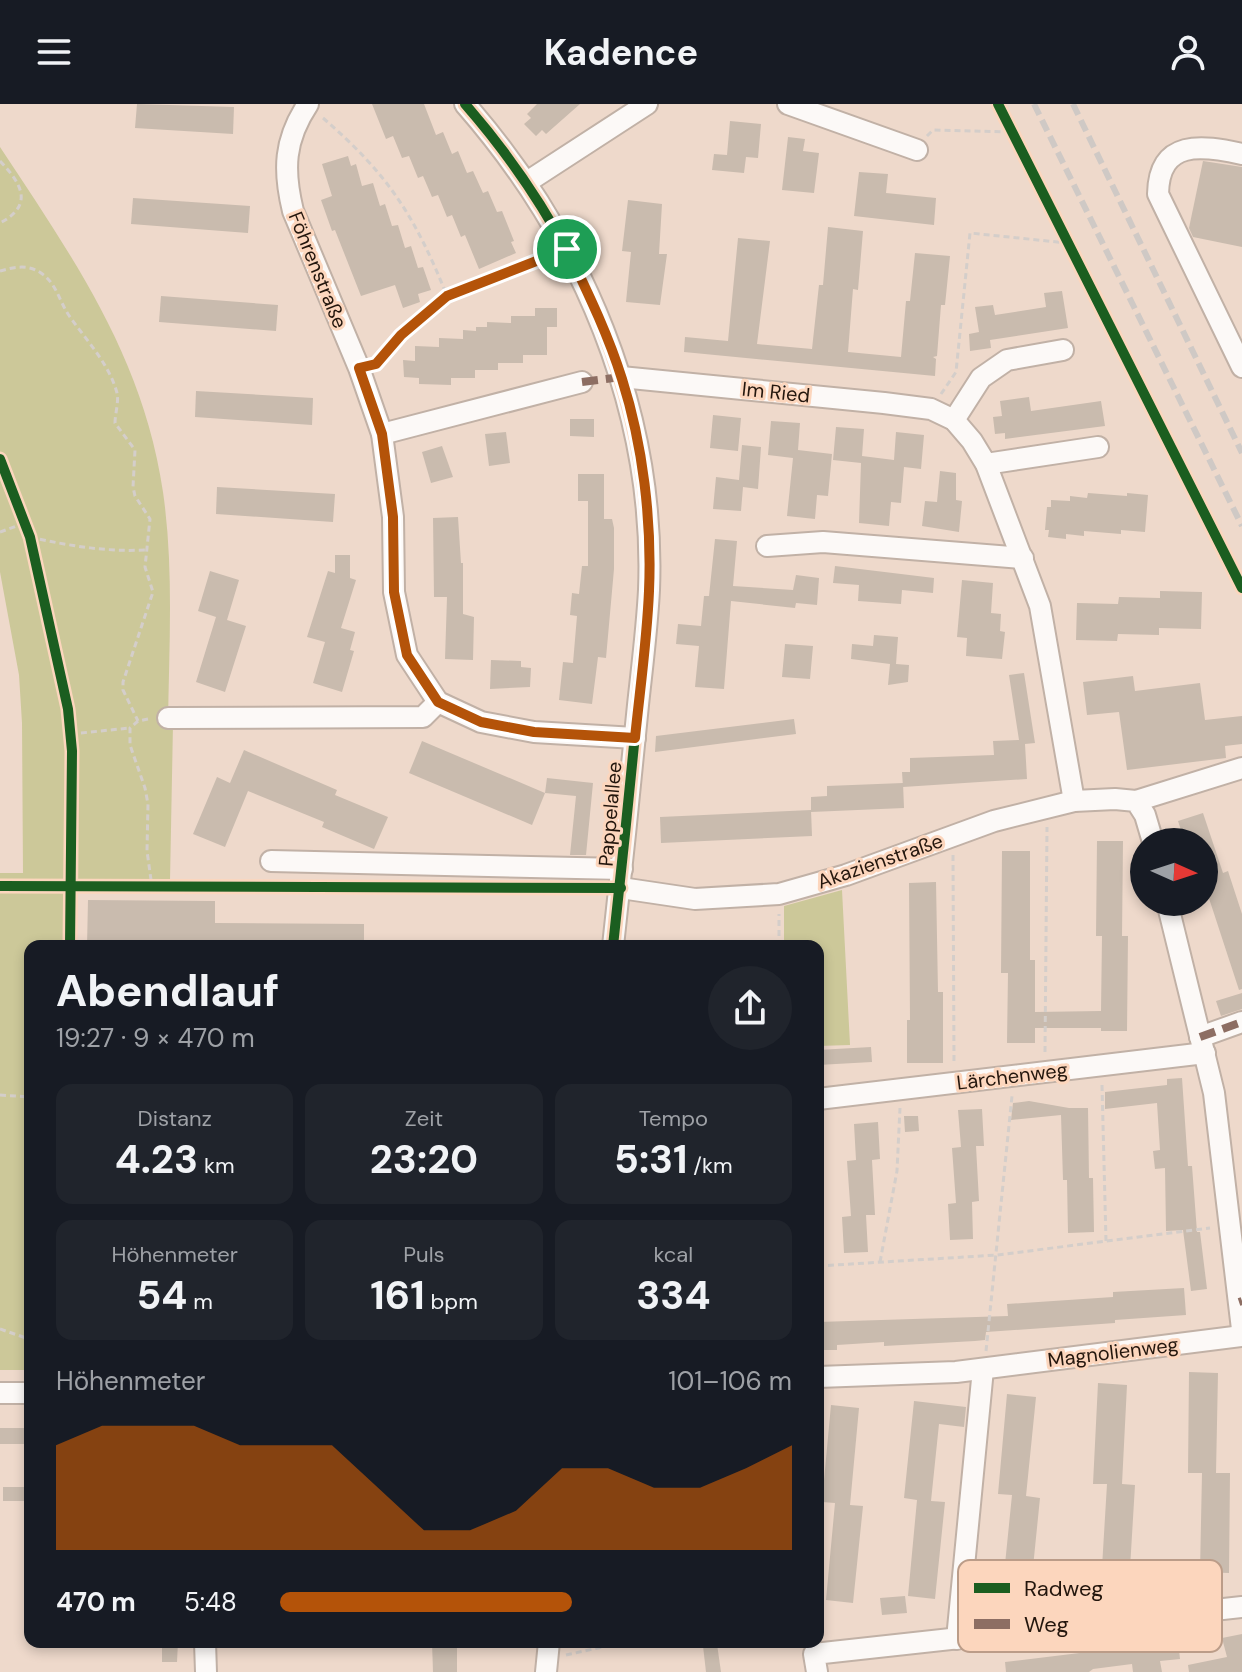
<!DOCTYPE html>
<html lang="de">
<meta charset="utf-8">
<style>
:root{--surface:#171b24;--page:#20242c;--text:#f1f3f6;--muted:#9ea1a6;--accent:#b45309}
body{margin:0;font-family:"DM Sans",sans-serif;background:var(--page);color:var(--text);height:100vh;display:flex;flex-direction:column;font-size:30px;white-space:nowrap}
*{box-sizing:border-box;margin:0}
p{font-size:26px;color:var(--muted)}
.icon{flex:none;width:44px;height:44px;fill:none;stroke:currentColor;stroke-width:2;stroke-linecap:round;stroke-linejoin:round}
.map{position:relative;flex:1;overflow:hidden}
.side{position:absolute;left:24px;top:836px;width:800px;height:708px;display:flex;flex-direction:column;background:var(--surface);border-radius:16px;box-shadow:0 4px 12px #0003}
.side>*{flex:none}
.needle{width:52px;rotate:93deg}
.tools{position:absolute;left:1130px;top:724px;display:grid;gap:16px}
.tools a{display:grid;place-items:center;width:88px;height:88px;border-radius:50%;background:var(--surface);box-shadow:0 4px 12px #0003;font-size:40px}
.pin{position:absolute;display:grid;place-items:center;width:68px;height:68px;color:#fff;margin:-34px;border:4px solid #fff;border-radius:50%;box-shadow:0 2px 8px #0007}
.round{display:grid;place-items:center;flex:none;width:84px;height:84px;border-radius:42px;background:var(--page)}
.overview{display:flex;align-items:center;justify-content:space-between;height:136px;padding:0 32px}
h1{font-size:44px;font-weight:700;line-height:60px}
.stats{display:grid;grid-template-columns:repeat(3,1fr);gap:12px;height:136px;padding:8px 32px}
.stats div{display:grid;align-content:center;border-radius:16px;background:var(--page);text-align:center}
.stats b{font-size:40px;font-weight:700}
.stats small{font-size:22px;font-weight:400}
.stats p{font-size:22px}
.chart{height:224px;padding:16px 32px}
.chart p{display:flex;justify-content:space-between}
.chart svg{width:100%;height:144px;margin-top:8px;fill:var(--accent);opacity:.7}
ul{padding:0 32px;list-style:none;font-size:26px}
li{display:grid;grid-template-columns:128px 96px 1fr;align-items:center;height:60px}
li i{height:20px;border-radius:10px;background:var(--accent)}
header{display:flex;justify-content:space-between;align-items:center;height:104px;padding:0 32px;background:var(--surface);font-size:36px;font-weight:700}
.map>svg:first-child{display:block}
.green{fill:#ccc899}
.building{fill:#c9bbae}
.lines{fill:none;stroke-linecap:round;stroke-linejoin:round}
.minor-casing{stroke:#c1b1a6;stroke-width:24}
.path{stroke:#d4ceca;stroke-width:3;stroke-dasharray:6 4;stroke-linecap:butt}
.minor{stroke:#fcf9f7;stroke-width:20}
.rail{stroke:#cfc9c5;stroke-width:6;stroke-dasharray:12 6;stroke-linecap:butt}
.quiet{stroke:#8d6e63;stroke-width:8;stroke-dasharray:16 8;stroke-linecap:butt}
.cycleway-casing{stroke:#fcd6bd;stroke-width:15}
.cycleway{stroke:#1b5e20;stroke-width:10}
.route-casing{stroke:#fff;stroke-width:16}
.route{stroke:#b45309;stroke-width:10}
.labels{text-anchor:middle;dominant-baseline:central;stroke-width:6;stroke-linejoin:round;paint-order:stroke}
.street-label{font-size:20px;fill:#23160d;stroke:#fcd6bd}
.key{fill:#fcd6bd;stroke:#bb9c88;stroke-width:2}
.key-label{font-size:22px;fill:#23160d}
</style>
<header><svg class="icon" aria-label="menu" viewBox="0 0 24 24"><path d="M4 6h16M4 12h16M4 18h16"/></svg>Kadence<svg class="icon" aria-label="person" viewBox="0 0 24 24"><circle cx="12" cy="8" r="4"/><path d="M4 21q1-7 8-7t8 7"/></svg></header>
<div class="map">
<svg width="1242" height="1568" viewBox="0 0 1242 1568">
<rect width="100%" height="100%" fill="#eed9cb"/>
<g class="green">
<path d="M0 43C73 154 143 252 163 388 174 464 169 543 168 620H173L170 777 77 776 76 842H30V1266H0V769H23L22 619 19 571 0 468Z"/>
<polygon points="842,786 850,941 818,942 818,842 784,842 784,802"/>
</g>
<g class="building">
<polygon points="137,0 234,3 233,30 135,24"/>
<polygon points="372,0 424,0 436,31 443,28 452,50 458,47 467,69 473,67 483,89 488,87 497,108 502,107 514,137 511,138 516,149 479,165 465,131 461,133 452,111 447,113 438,91 432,93 423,72 418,74 409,52 402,54 393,32 386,35"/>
<polygon points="537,0 580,0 546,30 542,26 536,32 524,20 531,14 527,10"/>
<polygon points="730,17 761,20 758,54 746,53 744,69 712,66 714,50 727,51"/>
<polygon points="788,33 805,35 803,47 819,49 814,89 782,86"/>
<polygon points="348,52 351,62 356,60 362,82 373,79 380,102 385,100 392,122 398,121 405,144 411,142 418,164 423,163 431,186 418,190 420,198 403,204 395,181 361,192 335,126 332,127 321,96 332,92 322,60"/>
<polygon points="1203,57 1242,63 1242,143 1193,133 1189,124"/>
<polygon points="859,68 888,70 886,89 936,94 934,121 854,112"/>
<polygon points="133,94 250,102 248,129 131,120"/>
<polygon points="628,96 662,100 659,150 667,150 660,201 626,198 631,148 622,147"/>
<polygon points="828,123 863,127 858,186 853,185 848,248 901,253 906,197 910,197 915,149 950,152 945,201 941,201 937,252 933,253 936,255 935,272 684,248 685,233 728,237 738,134 770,137 757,240 812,245 819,181 823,181"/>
<polygon points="1062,187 1068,224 990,236 991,244 970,247 969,230 979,228 975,203 993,201 995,211 1046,203 1044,189"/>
<polygon points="161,192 278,201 276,227 159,218"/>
<polygon points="535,204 557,204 557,223 547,223 547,251 523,251 523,259 498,259 498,266 475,266 475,274 451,274 451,281 419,280 419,274 404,273 403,256 415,257 415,242 439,243 439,234 463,235 463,226 476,227 476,223 487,223 487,218 511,219 511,212 535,212"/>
<polygon points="196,287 313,294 312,321 195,313"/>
<polygon points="1029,293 1031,307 1101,297 1105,322 1005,335 1005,329 995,330 993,313 1002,312 1000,297"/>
<polygon points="713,311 741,314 738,347 710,344"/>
<polygon points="570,315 594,315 594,333 570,332"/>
<polygon points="771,317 800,319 798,346 832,350 828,392 817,391 815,415 787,412 793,354 768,351"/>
<polygon points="836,323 864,325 862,352 894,356 896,328 924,331 921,365 904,363 901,399 891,398 889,422 859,419 861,359 833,356"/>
<polygon points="506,328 510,359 489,362 485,330"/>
<polygon points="742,341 761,343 758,385 743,383 741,407 713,405 716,373 739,376"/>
<polygon points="442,342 453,373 431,379 422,348"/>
<polygon points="940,367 956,369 956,396 962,397 959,428 922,422 925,397 937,398"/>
<polygon points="578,370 604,370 604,415 612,415 614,424 614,465 606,554 598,553 592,600 559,596 563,558 573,559 577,512 570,511 572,489 579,490 582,462 588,462 588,397 578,397"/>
<polygon points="217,383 335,390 333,418 216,410"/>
<polygon points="1088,389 1127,392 1127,389 1148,391 1145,428 1121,426 1121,430 1084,427 1084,432 1066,430 1066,435 1048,433 1049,426 1045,426 1047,403 1051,403 1051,396 1070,397 1070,392 1087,394"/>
<polygon points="458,413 461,459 463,459 463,510 474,513 473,556 445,555 447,493 434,493 433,414"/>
<polygon points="715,435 737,437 733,482 793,486 796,471 819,474 817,501 796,499 795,504 731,497 724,585 695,583 699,542 676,540 678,520 701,522 704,492 709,492"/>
<polygon points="335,451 350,451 350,474 356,476 341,524 355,528 350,546 354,547 342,588 313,579 325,538 307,533 328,467 335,469"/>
<polygon points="835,462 934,474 933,489 902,486 901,500 858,497 859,481 833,479"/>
<polygon points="210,467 239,476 227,516 246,522 225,588 196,578 216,513 198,507"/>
<polygon points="962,476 993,479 991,509 1001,510 1000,527 1005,528 1002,555 966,552 967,534 957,533"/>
<polygon points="1160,487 1202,488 1201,525 1159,524 1159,531 1118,530 1117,537 1076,536 1077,499 1118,500 1119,493 1160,494"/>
<polygon points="874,531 898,533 896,560 909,561 908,578 888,581 890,560 851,555 852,540 873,542"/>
<polygon points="785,540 813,542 810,575 782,573"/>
<polygon points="491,556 521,557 521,563 531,564 530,583 490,585"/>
<polygon points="1024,569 1035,639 1025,640 1027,675 903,683 902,668 910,668 910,654 994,651 993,637 1019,636 1009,571"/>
<polygon points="1133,572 1135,587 1200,579 1205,616 1242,612 1242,640 1225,642 1226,654 1127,666 1119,608 1087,611 1083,578"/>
<polygon points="794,615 796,630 655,648 656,632"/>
<polygon points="422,637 545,689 532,721 409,669"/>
<polygon points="244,646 337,686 335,691 388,713 374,745 322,723 324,718 248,687 225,743 193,730 217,673 230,679"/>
<polygon points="547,674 593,679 586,751 570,751 576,692 545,689"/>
<polygon points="903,679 904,704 811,708 811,693 827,692 827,682"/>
<polygon points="811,706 812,732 661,739 660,713"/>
<polygon points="1203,709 1223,769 1228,767 1242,810 1242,885 1239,886 1204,779 1204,738 1185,738 1178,717"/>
<polygon points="1097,737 1123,737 1122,832 1128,832 1127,927 1101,927 1101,924 1035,924 1035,939 1007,939 1008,869 1001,869 1002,747 1030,747 1030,856 1035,856 1035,908 1101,907 1102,832 1096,832"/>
<polygon points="936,778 938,888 943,888 943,959 907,959 907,916 910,916 909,779"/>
<polygon points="88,796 215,797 215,819 364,820 364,842 87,842"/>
<polygon points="1242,889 1242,905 1221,912 1216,897"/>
<polygon points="871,943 872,958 818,961 818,946"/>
<polygon points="1182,974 1188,1062 1192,1062 1197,1128 1200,1128 1207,1185 1191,1187 1183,1126 1166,1127 1165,1064 1155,1065 1153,1047 1160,1046 1157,999 1105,1005 1105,988 1167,981 1167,975"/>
<polygon points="1029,997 1069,1004 1088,1004 1089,1074 1093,1074 1094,1128 1068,1129 1067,1076 1063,1076 1061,1011 1011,1016 1013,999"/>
<polygon points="982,1005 984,1042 976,1042 979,1097 972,1098 973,1135 950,1136 948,1100 956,1099 952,1044 961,1043 958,1006"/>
<polygon points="904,1012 918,1012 919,1027 905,1028"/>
<polygon points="878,1018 880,1055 872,1056 875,1111 866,1111 868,1148 844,1149 842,1113 851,1112 847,1057 856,1056 854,1020"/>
<polygon points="1184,1184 1186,1211 1115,1216 1115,1219 986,1228 985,1236 975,1237 884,1242 884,1238 837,1241 837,1246 821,1246 821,1241 818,1241 818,1218 1008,1212 1007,1200 1113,1193 1113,1188"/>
<polygon points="1189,1268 1218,1269 1216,1369 1230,1369 1229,1469 1200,1468 1202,1369 1188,1369"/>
<polygon points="1098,1279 1127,1281 1122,1380 1135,1381 1129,1481 1101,1480 1107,1380 1093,1380"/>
<polygon points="1007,1290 1036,1293 1026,1392 1040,1394 1030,1493 1002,1490 1012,1391 998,1390"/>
<polygon points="914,1297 966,1303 964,1323 939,1320 931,1397 945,1398 935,1495 908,1492 917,1396 904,1394"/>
<polygon points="831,1301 859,1304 850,1401 863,1402 853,1499 826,1496 835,1399 822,1398"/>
<rect x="0" y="1324" width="30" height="16"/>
<rect x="3" y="1383" width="27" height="14"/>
<polygon points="905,1492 907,1509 882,1511 880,1494"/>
<polygon points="1242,1530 1242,1568 1189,1568 1188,1561 1227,1553 1222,1534"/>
<polygon points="1178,1537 1180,1555 1160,1557 1162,1568 1133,1568 1132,1560 1093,1565 1089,1568 1006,1568 1005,1558"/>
<polygon points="162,1538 178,1538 177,1558 162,1558"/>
<polygon points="432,1538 457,1538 457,1568 433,1568"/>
<polygon points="717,1540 721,1568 706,1568 703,1542"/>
</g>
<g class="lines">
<g class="minor-casing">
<g id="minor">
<path d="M308 0C284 36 283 66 293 107L359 264 382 330 393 413 394 488 407 551 438 598 481 618 534 628 635 634"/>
<path d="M465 0C582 134 656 307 649 486 647 525 642 563 638 601 630 681 622 762 613 842"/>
<polyline points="788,0 917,46"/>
<path d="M1242 50C1202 41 1159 35 1158 90L1242 263"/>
<polyline points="527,78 647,0"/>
<polyline points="621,273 884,299 931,305 954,316 972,337 986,360 1040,502 1074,697"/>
<polyline points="954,316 981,274 1007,256 1063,246"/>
<polyline points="382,330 582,278"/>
<polyline points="986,360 1098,343"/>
<polyline points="767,442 823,438 1023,454"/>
<polyline points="168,614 423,613 438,598"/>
<polyline points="1136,697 1242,664"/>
<polyline points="271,757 622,765"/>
<polyline points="621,784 695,795 779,790 846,771 994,717 1074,697 1115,695 1136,697 1145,711 1153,738"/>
<polyline points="1167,798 1214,989 1242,1225"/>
<polyline points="1200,933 1242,918"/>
<polyline points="818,995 1205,949"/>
<polyline points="818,1273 956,1268 1242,1232"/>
<polyline points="0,1289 30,1289"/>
<polyline points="957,1535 983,1265"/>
<polyline points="205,1538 206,1568"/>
<polyline points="546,1568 549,1538"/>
<polyline points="817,1568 814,1550 1242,1503"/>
</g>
</g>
<g class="path">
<path d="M323 14C388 70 415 112 447 192"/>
<polyline points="927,32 933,26 1012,28"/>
<path d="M0 57C22 80 34 101 0 119"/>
<path d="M0 167C14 163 28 160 41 169 56 179 59 196 68 210 85 235 109 259 117 289 119 298 115 310 115 319L135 346 133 383 135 392 150 415 145 463 153 488 123 578V586L138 617"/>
<polyline points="379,257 401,231 447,192 549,152"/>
<polyline points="941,290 956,268 970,129 1067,139"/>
<polyline points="0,428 25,419"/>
<path d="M30 433C70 442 106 448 147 446"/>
<polyline points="148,615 138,617 130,624 130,641 145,684 148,700 147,747 152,783"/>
<polyline points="71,630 130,624"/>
<polyline points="953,751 954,959"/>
<polyline points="779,842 779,810"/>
<polyline points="1045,948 1047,723"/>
<polyline points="1102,981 1106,1137"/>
<polyline points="0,991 30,993"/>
<polyline points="880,1158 897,1067 900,1004"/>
<polyline points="818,1162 997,1151 1210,1124"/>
<polyline points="30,1224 26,1234 30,1236"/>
<polyline points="0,1225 26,1234"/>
<polyline points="986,1247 1012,992"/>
<polyline points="566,1551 625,1538"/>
</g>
<use href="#minor" class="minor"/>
<g class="rail">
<polyline points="1034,0 1242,422"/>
<polyline points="1073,0 1242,349"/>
</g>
<g class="quiet">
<polyline points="582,278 621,273"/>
<polyline points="1200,933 1242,918"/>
<polyline points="30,1076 30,1082"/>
<polyline points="1239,1198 1242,1197"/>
</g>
<g class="cycleway-casing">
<g id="cycleway">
<path d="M465 0C582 134 656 307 649 486 647 525 642 563 638 601 630 681 622 762 613 842"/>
<polyline points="998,0 1242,484"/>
<polyline points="0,355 30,433 68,605 72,647 70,842"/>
<polyline points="0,782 621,784"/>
</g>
</g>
<use href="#cycleway" class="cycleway"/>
</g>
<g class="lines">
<g class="route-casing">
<path id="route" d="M567 145C587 187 608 230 622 275 643 341 652 417 649 487 647 536 640 585 635 634L534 628 481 618 438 598 407 551 394 488 393 413 382 330 359 264 376 260 401 231 447 192Z"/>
</g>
<use href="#route" class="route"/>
</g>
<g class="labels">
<g class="street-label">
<text transform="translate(318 166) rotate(68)">Föhrenstraße</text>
<text transform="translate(776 288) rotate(6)">Im Ried</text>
<text transform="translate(610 710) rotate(-85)">Pappelallee</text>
<text transform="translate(880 757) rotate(-19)">Akazienstraße</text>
<text transform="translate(1012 972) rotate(-7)">Lärchenweg</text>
<text transform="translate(1113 1248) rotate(-7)">Magnolienweg</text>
</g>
</g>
<rect x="958" y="1456" width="264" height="92" rx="12" class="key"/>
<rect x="974" y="1479" width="36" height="10" fill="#1b5e20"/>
<rect x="974" y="1515" width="36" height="10" fill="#8d6e63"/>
<g class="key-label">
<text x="1024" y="1492">Radweg</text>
<text x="1024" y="1528">Weg</text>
</g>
</svg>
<div class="tools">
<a><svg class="needle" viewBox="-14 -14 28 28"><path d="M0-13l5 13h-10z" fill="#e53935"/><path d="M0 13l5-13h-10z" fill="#9ea1a6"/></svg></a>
</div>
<div class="pin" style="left:567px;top:145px;background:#1e9e55"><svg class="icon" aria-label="arrive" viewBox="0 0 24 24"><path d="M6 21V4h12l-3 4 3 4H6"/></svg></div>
<section class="side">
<div class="overview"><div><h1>Abendlauf</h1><p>19:27 · 9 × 470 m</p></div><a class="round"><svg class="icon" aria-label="share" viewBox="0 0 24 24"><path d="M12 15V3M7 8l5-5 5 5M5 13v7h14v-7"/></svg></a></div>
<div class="stats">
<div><p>Distanz</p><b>4.23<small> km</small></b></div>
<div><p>Zeit</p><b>23:20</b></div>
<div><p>Tempo</p><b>5:31<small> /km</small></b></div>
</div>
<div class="stats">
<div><p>Höhenmeter</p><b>54<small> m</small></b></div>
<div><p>Puls</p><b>161<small> bpm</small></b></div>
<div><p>kcal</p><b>334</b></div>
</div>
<div class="chart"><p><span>Höhenmeter</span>101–106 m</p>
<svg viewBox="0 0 160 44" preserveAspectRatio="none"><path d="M0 44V12L10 6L20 6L30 6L40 12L50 12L60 12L70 25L80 38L90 38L100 32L110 19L120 19L130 25L140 25L150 19L160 12V44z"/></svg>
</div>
<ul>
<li><b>470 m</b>5:48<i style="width:57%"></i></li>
</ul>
</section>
</div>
